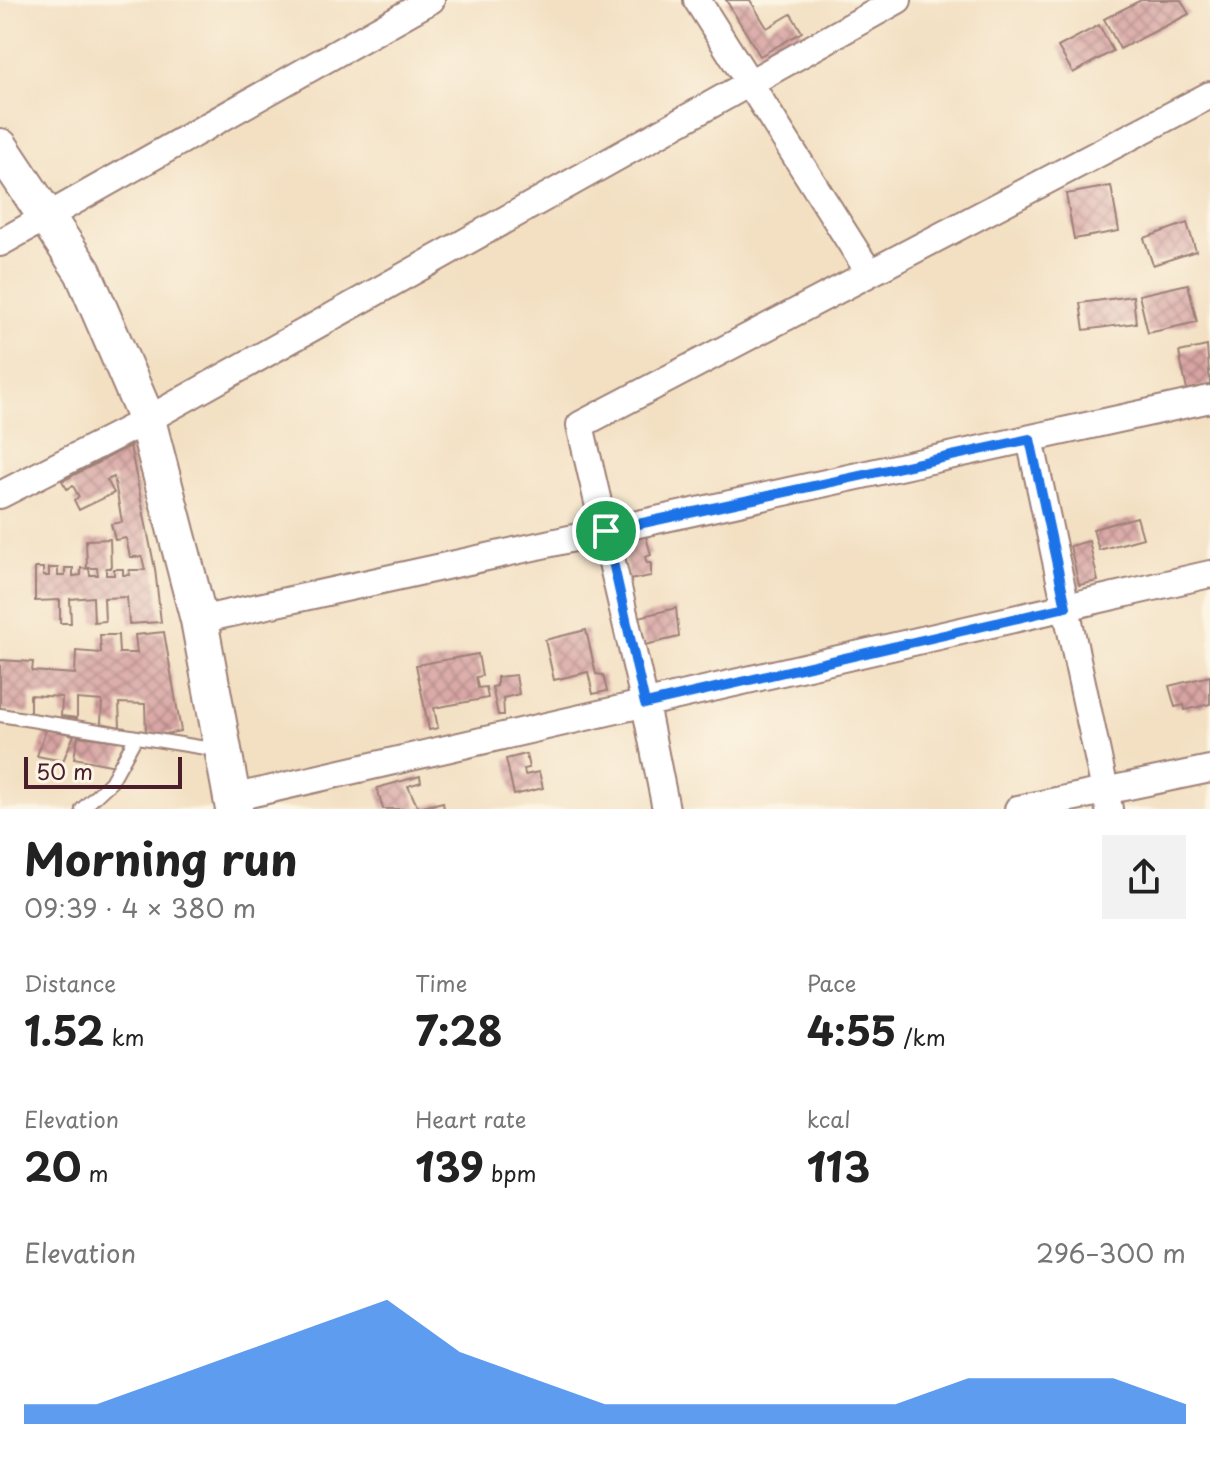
<!DOCTYPE html>
<meta charset="utf-8">
<style>
:root{--surface:#fff;--page:#f2f2f2;--text:#222;--muted:#767676;--accent:#1a73e8}
body{margin:0;font-family:"Playpen Sans",sans-serif;background:var(--page);color:var(--text);height:100vh;display:flex;flex-direction:column;font-size:30px;white-space:nowrap}
*{box-sizing:border-box;margin:0}
p{font-size:26px;color:var(--muted)}
.icon{flex:none;width:44px;height:44px;fill:none;stroke:currentColor;stroke-width:2;stroke-linecap:round;stroke-linejoin:round}
.map{position:relative;height:809px;overflow:hidden}
.panel{display:flex;flex-direction:column;background:var(--surface);flex:1}
.panel>*{flex:none}
.scale{position:absolute;left:24px;bottom:20px;width:158px;box-sizing:border-box;padding-left:8px;border:4px solid #4a1f2b;border-top:0;font-size:22px;line-height:28px;white-space:nowrap;color:#4a1f2b;-webkit-text-stroke:6px #fcf5e5;paint-order:stroke}
.pin{position:absolute;display:grid;place-items:center;width:68px;height:68px;color:#fff;margin:-34px;border:4px solid #fff;border-radius:50%;box-shadow:0 2px 8px #0007}
.round{display:grid;place-items:center;flex:none;width:84px;height:84px;border-radius:0px;background:var(--page)}
.headline{display:flex;align-items:center;justify-content:space-between;height:136px;padding:0 24px}
h1{font-size:44px;font-weight:700;line-height:60px}
.stats{display:grid;grid-template-columns:repeat(3,1fr);gap:12px;height:136px;padding:8px 24px}
.stats div{display:grid;align-content:center}
.stats b{font-size:40px;font-weight:700}
.stats small{font-size:22px;font-weight:400}
.stats p{font-size:22px}
.chart{height:224px;padding:16px 24px}
.chart p{display:flex;justify-content:space-between}
.chart svg{width:100%;height:144px;margin-top:8px;fill:var(--accent);opacity:.7}
.map>svg:first-child{display:block}
.building{fill:url(#building-cross-hatch)}
.lines{fill:none;stroke-linecap:round;stroke-linejoin:round}
.lane-casing{stroke:#9e8077;stroke-width:16}
.street-casing{stroke:#9e8077;stroke-width:30}
.secondary-casing{stroke:#9e8077;stroke-width:40}
.lane{stroke:#fff;stroke-width:12}
.street{stroke:#fff;stroke-width:26}
.secondary{stroke:#fff;stroke-width:36}
.route-casing{stroke:#fff;stroke-width:16}
.route{stroke:#1a73e8;stroke-width:10}
</style>
<div class="map">
<svg width="1210" height="809" viewBox="0 0 1210 809">
<defs>
<pattern id="building-cross-hatch" width="8" height="8" patternUnits="userSpaceOnUse" patternTransform="scale(2)"><rect width="8" height="8" fill="#d8a4a3"/><path d="M0 0l8 8M0 8l8-8" fill="none" stroke="#b18585"/></pattern>
</defs>
<rect width="100%" height="100%" fill="#fcf5e5"/>
<filter id="ink" filterUnits="userSpaceOnUse"><feTurbulence type="fractalNoise" baseFrequency=".0125" numOctaves="2"/><feDisplacementMap in="SourceGraphic" scale="16" xChannelSelector="R" yChannelSelector="G"/><feConvolveMatrix kernelMatrix="1 2 1 2 8 2 1 2 1" color-interpolation-filters="sRGB"/></filter>
<filter id="wash" filterUnits="userSpaceOnUse"><feTurbulence type="fractalNoise" baseFrequency=".006" numOctaves="4" result="noise"/><feDisplacementMap in="SourceGraphic" scale="32" xChannelSelector="R" yChannelSelector="G"/><feGaussianBlur stdDeviation="1.8" result="paint"/><feColorMatrix in="noise" values="0 0 0 0 0 0 0 0 0 0 0 0 0 0 0 0 0 1.4 0 .05"/><feComposite in="paint" operator="in"/></filter>
<g filter="url(#wash)">
<rect width="100%" height="100%" fill="#f3e0c3"/>
<g id="blocks">
<g class="building">
<polygon points="726,0 750,0 767,28 791,14 802,32 760,56"/>
<polygon points="1141,0 1181,0 1189,14 1120,49 1104,19"/>
<polygon points="1099,25 1113,51 1073,73 1058,47"/>
<polygon points="1111,186 1119,231 1074,239 1066,194"/>
<polygon points="1187,223 1196,251 1153,265 1144,238"/>
<polygon points="1188,284 1197,322 1148,333 1139,295"/>
<polygon points="1133,296 1136,323 1084,330 1080,303"/>
<polygon points="1207,346 1210,385 1187,390 1179,352"/>
<polygon points="130,446 155,569 161,622 129,624 127,597 104,598 105,621 94,622 93,597 70,599 71,623 60,623 60,600 35,601 35,568 43,568 43,576 49,576 49,568 58,568 58,576 65,576 65,568 73,568 73,576 81,575 81,568 89,569 90,575 98,575 97,568 87,568 86,540 110,539 111,568 106,568 106,575 114,575 114,569 123,569 123,575 130,575 129,570 145,570 142,557 130,557 126,538 115,540 111,524 122,522 114,477 107,480 114,493 79,510 74,500 79,497 73,486 67,489 62,481"/>
<polygon points="1137,517 1143,538 1099,550 1093,529"/>
<polygon points="646,536 651,555 645,557 647,563 651,563 651,576 629,580 623,542"/>
<polygon points="1089,541 1098,581 1079,585 1070,546"/>
<polygon points="676,608 679,637 645,645 639,617"/>
<polygon points="586,630 596,674 603,675 607,691 593,694 588,672 554,680 545,640"/>
<polygon points="164,632 181,731 160,735 146,733 145,704 119,703 120,727 101,723 102,701 77,699 77,718 61,716 62,697 30,695 30,714 0,709 0,660 33,662 32,671 75,674 76,651 101,653 100,635 118,635 119,653 137,653 135,635"/>
<polygon points="478,654 482,676 476,677 478,688 486,687 488,698 434,708 438,728 429,730 416,665"/>
<polygon points="516,675 519,694 503,698 504,715 498,715 492,687 497,686 497,677"/>
<polygon points="1210,676 1210,704 1185,710 1184,705 1175,707 1169,686"/>
<polygon points="46,729 74,735 63,761 37,756"/>
<polygon points="78,736 128,742 115,766 74,758"/>
<polygon points="526,754 529,768 524,769 525,775 539,772 543,788 514,795 506,759"/>
<polygon points="420,776 421,782 408,786 418,808 443,802 444,809 383,809 377,788"/>
</g>
</g>
</g>
<g filter="url(#ink)">
<use href="#blocks" fill-opacity="0" stroke="#9e8077" stroke-width="2"/>
<g class="lines">
<g class="lane-casing">
<g id="lane">
<polyline points="0,715 218,750"/>
<polyline points="82,809 111,782 136,737"/>
</g>
</g>
<g class="street-casing">
<g id="street">
<polyline points="697,0 869,272"/>
<polyline points="0,243 431,0"/>
<polyline points="1030,439 1109,809"/>
<polyline points="0,495 147,420 898,0"/>
<polyline points="199,620 1210,399"/>
<polyline points="232,798 1210,574"/>
<polyline points="666,809 645,704 580,425 1210,95"/>
<polyline points="1018,809 1210,769"/>
</g>
</g>
<g class="secondary-casing">
<polyline id="secondary" points="0,147 83,272 147,420 199,620 234,809"/>
</g>
<use href="#lane" class="lane"/>
<use href="#street" class="street"/>
<use href="#secondary" class="secondary"/>
</g>
</g>
<g class="lines" filter="url(#ink)">
<g class="route-casing">
<polygon id="route" points="1030,439 1066,607 645,704 606,531"/>
</g>
<use href="#route" class="route"/>
</g>
</svg>
<div class="scale">50 m</div>
<div class="pin" style="left:606px;top:531px;background:#1e9e55"><svg class="icon" aria-label="arrive" viewBox="0 0 24 24"><path d="M6 21V4h12l-3 4 3 4H6"/></svg></div>
</div>
<section class="panel">
<div class="headline"><div><h1>Morning run</h1><p>09:39 · 4 × 380 m</p></div><a class="round"><svg class="icon" aria-label="share" viewBox="0 0 24 24"><path d="M12 15V3M7 8l5-5 5 5M5 13v7h14v-7"/></svg></a></div>
<div class="stats">
<div><p>Distance</p><b>1.52<small> km</small></b></div>
<div><p>Time</p><b>7:28</b></div>
<div><p>Pace</p><b>4:55<small> /km</small></b></div>
</div>
<div class="stats">
<div><p>Elevation</p><b>20<small> m</small></b></div>
<div><p>Heart rate</p><b>139<small> bpm</small></b></div>
<div><p>kcal</p><b>113</b></div>
</div>
<div class="chart"><p><span>Elevation</span>296–300 m</p>
<svg viewBox="0 0 160 44" preserveAspectRatio="none"><path d="M0 44V38L10 38L20 30L30 22L40 14L50 6L60 22L70 30L80 38L90 38L100 38L110 38L120 38L130 30L140 30L150 30L160 38V44z"/></svg>
</div>
</section>
